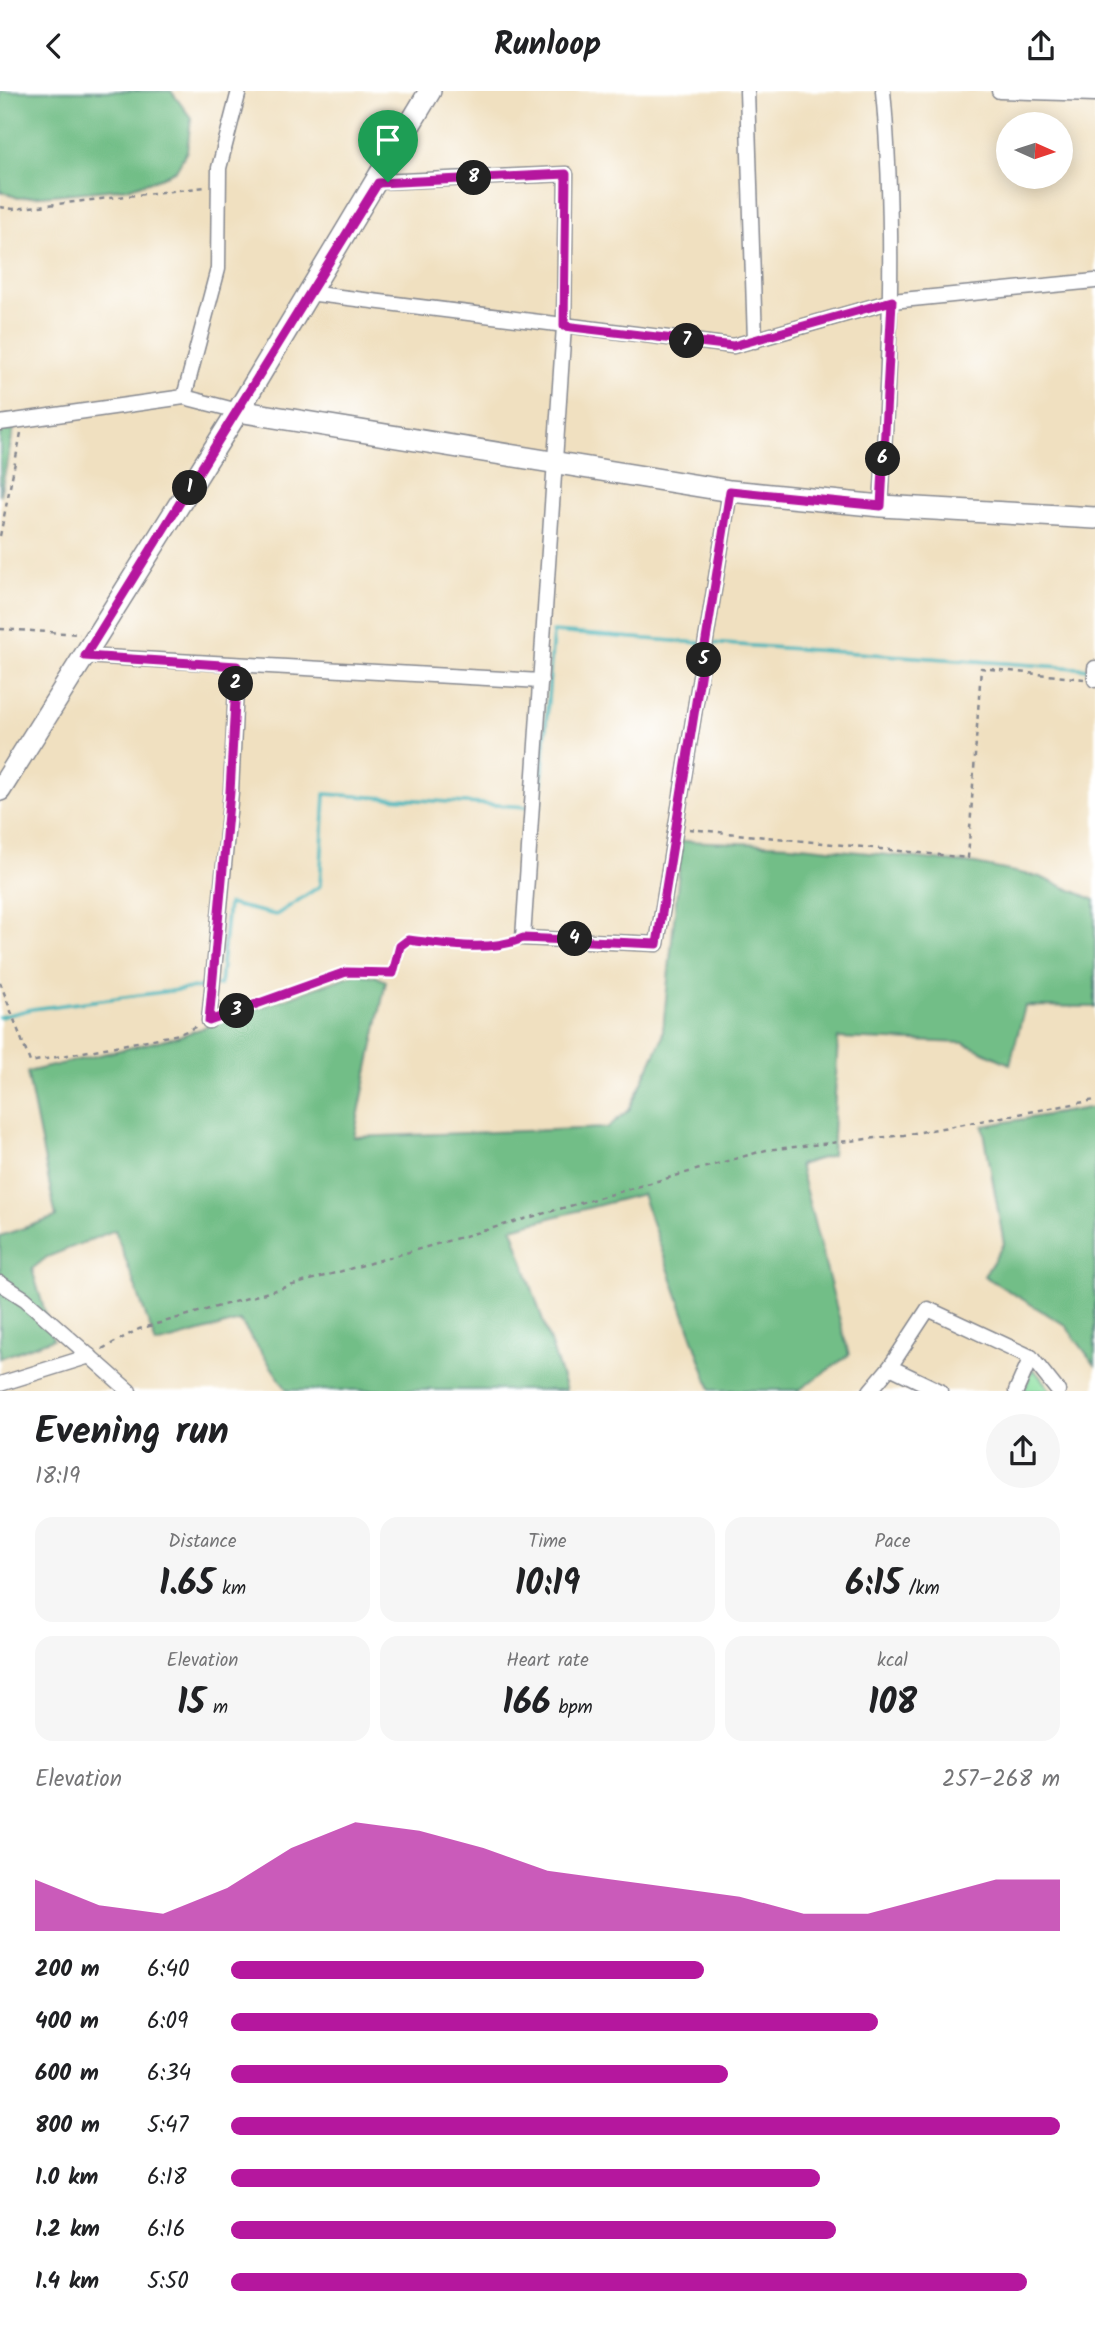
<!DOCTYPE html>
<meta charset="utf-8">
<style>
:root{--surface:#fff;--page:#f6f6f6;--text:#202124;--muted:#757577;--accent:#b5179e}
body{margin:0;font-family:Kalam,sans-serif;background:var(--page);color:var(--text);height:100vh;display:flex;flex-direction:column;font-size:26px;white-space:nowrap}
*{box-sizing:border-box;margin:0}
p{font-size:23px;color:var(--muted)}
.icon{flex:none;width:38px;height:38px;fill:none;stroke:currentColor;stroke-width:2;stroke-linecap:round;stroke-linejoin:round}
.map{position:relative;height:1300px;overflow:hidden}
.drawer{display:flex;flex-direction:column;background:var(--surface);flex:1}
.drawer>*{flex:none}
.needle{width:46px;rotate:93deg}
.fabs{position:absolute;left:996px;top:21px;display:grid;gap:14px}
.fabs a{display:grid;place-items:center;width:77px;height:77px;border-radius:50%;background:var(--surface);box-shadow:0 4px 18px #0003;font-size:35px}
.pin{position:absolute;display:grid;place-items:center;width:60px;height:60px;color:#fff;margin:-72px -30px;border-radius:50% 50% 50% 0;rotate:-45deg;box-shadow:0 0 7px #0007}
.pin .icon{rotate:45deg}
.km{position:absolute;width:35px;height:35px;margin:-18px;border-radius:50%;background:#222;color:#fff;font-size:19px;line-height:35px;text-align:center}
.round{display:grid;place-items:center;flex:none;width:74px;height:74px;border-radius:37px;background:var(--page)}
.headline{display:flex;align-items:center;justify-content:space-between;height:119px;padding:0 35px}
h1{font-size:38px;font-weight:700;line-height:52px}
.metrics{display:grid;grid-template-columns:repeat(3,1fr);gap:10px;height:119px;padding:7px 35px}
.metrics div{display:grid;align-content:center;border-radius:18px;background:var(--page);text-align:center}
.metrics b{font-size:35px;font-weight:700}
.metrics small{font-size:19px;font-weight:400}
.metrics p{font-size:19px}
.chart{height:196px;padding:14px 35px}
.chart p{display:flex;justify-content:space-between}
.chart svg{width:100%;height:126px;margin-top:7px;fill:var(--accent);opacity:.7}
ul{padding:0 35px;list-style:none;font-size:23px}
li{display:grid;grid-template-columns:112px 84px 1fr;align-items:center;height:52px}
li i{height:18px;border-radius:9px;background:var(--accent)}
header{display:flex;justify-content:space-between;align-items:center;height:91px;padding:0 35px;background:var(--surface);font-size:32px;font-weight:700}
.map>svg:first-child{display:block}
.green{fill:#8de0a1;stroke:#548880;stroke-width:2}
.forest{fill:#72be87;stroke:#467672;stroke-width:2}
.lines{fill:none;stroke-linecap:round;stroke-linejoin:round}
.stream{stroke:#41b2b8;stroke-width:3.5}
.street-casing{stroke:#86888f;stroke-width:17}
.secondary-casing{stroke:#86888f;stroke-width:24}
.path{stroke:#86888f;stroke-width:2.5;stroke-dasharray:5 5;stroke-linecap:butt}
.street{stroke:#fff;stroke-width:14}
.secondary{stroke:#fff;stroke-width:21}
.route-casing{stroke:#fff;stroke-width:14}
.route{stroke:#b5179e;stroke-width:9}
</style>
<header><svg class="icon" aria-label="back" viewBox="0 0 24 24"><path d="M15 5l-7 7 7 7"/></svg>Runloop<svg class="icon" aria-label="share" viewBox="0 0 24 24"><path d="M12 15V3M7 8l5-5 5 5M5 13v7h14v-7"/></svg></header>
<div class="map">
<svg width="1095" height="1300" viewBox="0 0 1095 1300">
<rect width="100%" height="100%" fill="#fff"/>
<filter id="ink" filterUnits="userSpaceOnUse"><feTurbulence type="fractalNoise" baseFrequency=".0143" numOctaves="2"/><feDisplacementMap in="SourceGraphic" scale="14" xChannelSelector="R" yChannelSelector="G"/><feConvolveMatrix kernelMatrix="1 2 1 2 8 2 1 2 1" color-interpolation-filters="sRGB"/></filter>
<filter id="wash" filterUnits="userSpaceOnUse"><feTurbulence type="fractalNoise" baseFrequency=".00686" numOctaves="4" result="noise"/><feDisplacementMap in="SourceGraphic" scale="28" xChannelSelector="R" yChannelSelector="G"/><feGaussianBlur stdDeviation="1.57" result="paint"/><feColorMatrix in="noise" values="0 0 0 0 0 0 0 0 0 0 0 0 0 0 0 0 0 1.4 0 .05"/><feComposite in="paint" operator="in"/></filter>
<g filter="url(#wash)">
<rect width="100%" height="100%" fill="#f0e0c0"/>
<polygon class="green" points="1033,1277 1051,1300 1024,1300"/>
<g class="forest">
<polygon points="0,0 171,0 191,27 187,60 176,79 163,86 130,97 18,107 0,100"/>
<polygon points="14,337 0,405 0,339"/>
<polygon points="682,750 791,754 975,773 1040,786 1095,809 1095,916 1025,915 1010,973 964,952 838,947 832,1064 799,1074 849,1264 799,1299 711,1299 642,1103 512,1137 566,1299 287,1299 240,1230 156,1253 115,1139 47,1166 32,1178 53,1248 0,1267 0,1145 56,1126 27,981 180,945 355,883 375,885 386,890 354,1046 607,1037 629,1019 662,948"/>
<polygon points="1095,1016 1095,1274 1065,1234 984,1185 1004,1153 983,1035"/>
</g>
<g class="lines">
<g class="stream">
<polyline points="709,552 1092,578"/>
<polyline points="536,716 540,716 553,541 701,552"/>
<polyline points="216,894 220,894 228,813 276,824 320,795 325,703 528,716"/>
<polyline points="0,926 32,918 209,895"/>
</g>
</g>
</g>
<g filter="url(#ink)">
<g class="lines">
<g class="street-casing">
<g id="street">
<polyline points="747,0 755,250"/>
<polyline points="999,0 1095,3"/>
<polyline points="378,91 566,83 564,235 523,847 657,853 730,400"/>
<polyline points="308,202 733,255 892,210 1095,190"/>
<polyline points="184,306 218,178 219,77 239,0"/>
<polyline points="0,332 184,306 238,320"/>
<path d="M881 415C889 274 896 141 883 0"/>
<polyline points="85,565 541,590"/>
<polyline points="1095,577 1095,589"/>
<polyline points="209,930 231,701 237,575"/>
<polyline points="0,1192 25,1208 129,1300"/>
<polyline points="890,1276 940,1300"/>
<polyline points="0,1293 90,1265"/>
<polyline points="870,1300 890,1276 928,1218 1031,1266 1058,1300"/>
<polyline points="1016,1300 1031,1266"/>
</g>
</g>
<g class="secondary-casing">
<g id="secondary">
<polyline points="238,320 730,400 881,415 1095,427"/>
<polyline points="0,699 238,320 430,0"/>
</g>
</g>
<g class="path">
<polyline points="0,116 13,118 206,96"/>
<polyline points="0,445 21,342"/>
<polyline points="0,538 80,543"/>
<polyline points="689,738 968,767 981,577 1084,588"/>
<polyline points="0,891 30,971 180,943 197,935"/>
<polyline points="223,925 346,881 393,882 400,855 408,849 464,854 511,853"/>
<polyline points="102,1258 139,1238 766,1059 904,1044 1095,1009"/>
</g>
<use href="#street" class="street"/>
<use href="#secondary" class="secondary"/>
</g>
</g>
<g class="lines" filter="url(#ink)">
<g class="route-casing">
<path id="route" d="M566 83 564 235 733 255 892 210 881 415 730 400 657 853 523 847C490 862 443 853 408 849L400 855 393 882 346 881 209 930 230 701 237 575 85 565 378 92Z"/>
</g>
<use href="#route" class="route"/>
</g>
</svg>
<div class="fabs">
<a><svg class="needle" viewBox="-14 -14 28 28"><path d="M0-13l5 13h-10z" fill="#e53935"/><path d="M0 13l5-13h-10z" fill="#757577"/></svg></a>
</div>
<div class="pin" style="left:388px;top:91px;background:#1e9e55"><svg class="icon" aria-label="arrive" viewBox="0 0 24 24"><path d="M6 21V4h12l-3 4 3 4H6"/></svg></div>
<b class="km" style="left:190px;top:397px">1</b>
<b class="km" style="left:236px;top:593px">2</b>
<b class="km" style="left:237px;top:920px">3</b>
<b class="km" style="left:575px;top:848px">4</b>
<b class="km" style="left:704px;top:569px">5</b>
<b class="km" style="left:883px;top:368px">6</b>
<b class="km" style="left:687px;top:250px">7</b>
<b class="km" style="left:474px;top:87px">8</b>
</div>
<section class="drawer">
<div class="headline"><div><h1>Evening run</h1><p>18:19</p></div><a class="round"><svg class="icon" aria-label="share" viewBox="0 0 24 24"><path d="M12 15V3M7 8l5-5 5 5M5 13v7h14v-7"/></svg></a></div>
<div class="metrics">
<div><p>Distance</p><b>1.65<small> km</small></b></div>
<div><p>Time</p><b>10:19</b></div>
<div><p>Pace</p><b>6:15<small> /km</small></b></div>
</div>
<div class="metrics">
<div><p>Elevation</p><b>15<small> m</small></b></div>
<div><p>Heart rate</p><b>166<small> bpm</small></b></div>
<div><p>kcal</p><b>108</b></div>
</div>
<div class="chart"><p><span>Elevation</span>257–268 m</p>
<svg viewBox="0 0 160 44" preserveAspectRatio="none"><path d="M0 44V26L10 35L20 38L30 29L40 15L50 6L60 9L70 15L80 23L90 26L100 29L110 32L120 38L130 38L140 32L150 26L160 26V44z"/></svg>
</div>
<ul>
<li><b>200 m</b>6:40<i style="width:57%"></i></li>
<li><b>400 m</b>6:09<i style="width:78%"></i></li>
<li><b>600 m</b>6:34<i style="width:60%"></i></li>
<li><b>800 m</b>5:47<i style="width:100%"></i></li>
<li><b>1.0 km</b>6:18<i style="width:71%"></i></li>
<li><b>1.2 km</b>6:16<i style="width:73%"></i></li>
<li><b>1.4 km</b>5:50<i style="width:96%"></i></li>
</ul>
</section>
